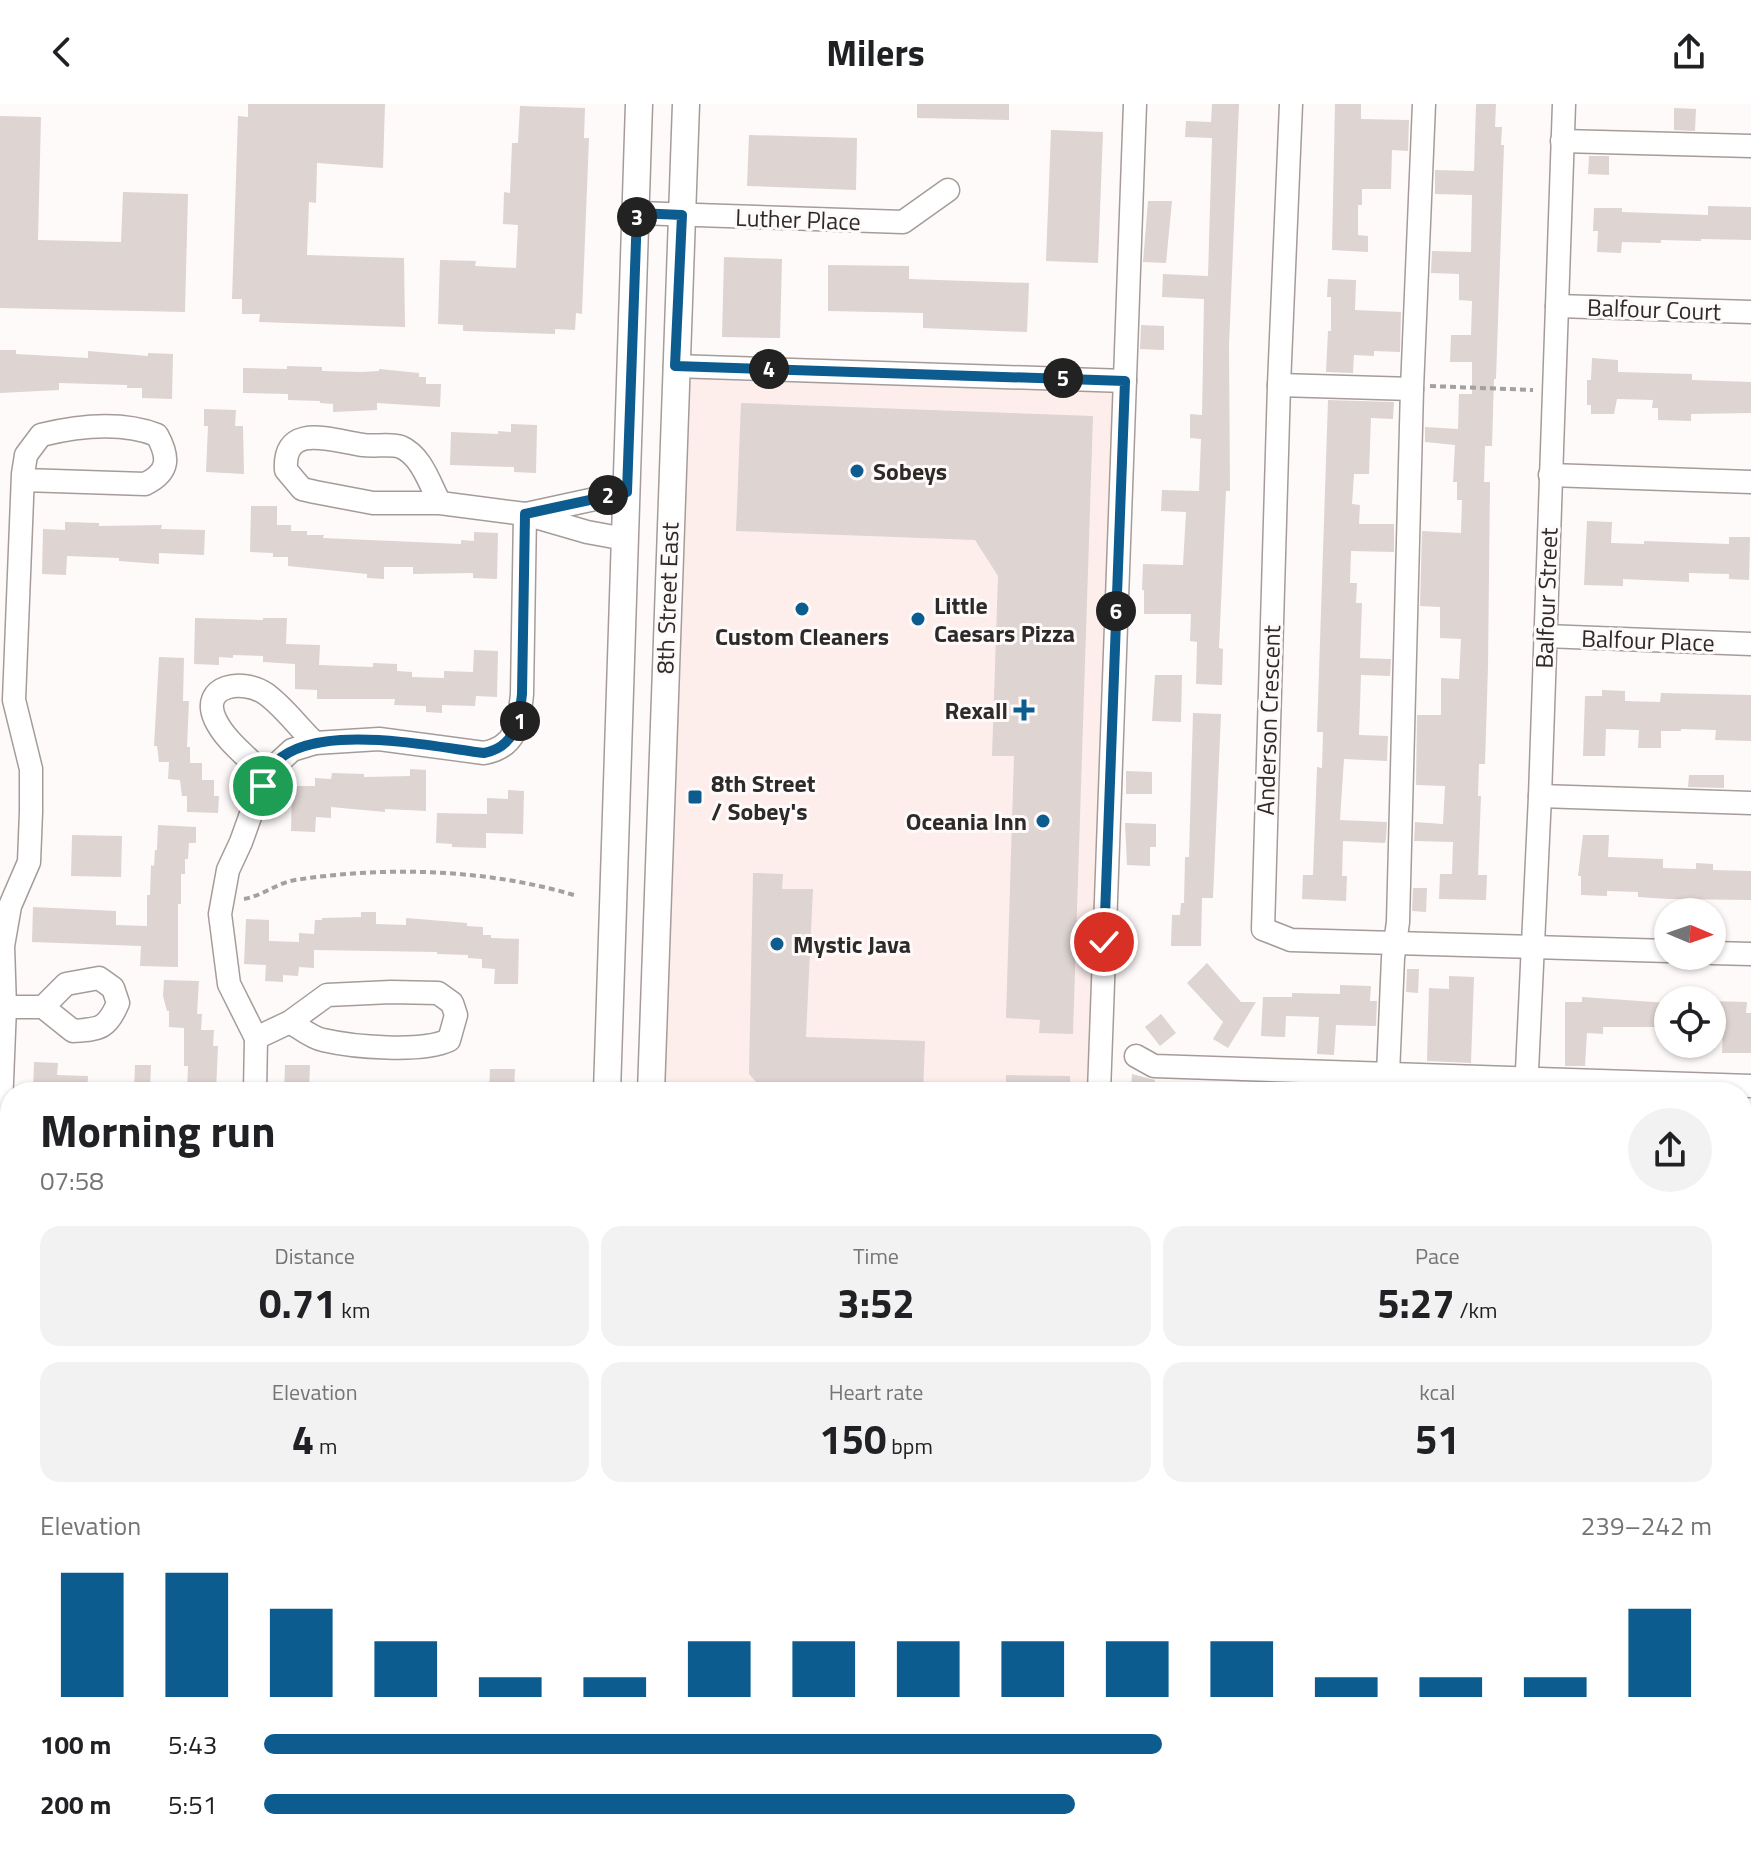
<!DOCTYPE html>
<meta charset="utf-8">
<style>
:root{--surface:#fff;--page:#f2f2f2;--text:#202124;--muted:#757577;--accent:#0d5c8f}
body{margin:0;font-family:"Titillium Web",sans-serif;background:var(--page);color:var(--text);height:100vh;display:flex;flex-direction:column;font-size:30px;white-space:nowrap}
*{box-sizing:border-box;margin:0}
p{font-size:26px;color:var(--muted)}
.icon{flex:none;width:44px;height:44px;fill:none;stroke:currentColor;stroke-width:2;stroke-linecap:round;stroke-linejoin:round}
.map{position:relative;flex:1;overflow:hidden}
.sheet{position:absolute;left:0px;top:978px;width:1752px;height:770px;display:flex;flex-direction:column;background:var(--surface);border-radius:32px 32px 0 0;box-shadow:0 2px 6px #0004}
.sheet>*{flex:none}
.needle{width:52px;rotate:92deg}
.buttons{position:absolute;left:1654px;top:794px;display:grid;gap:16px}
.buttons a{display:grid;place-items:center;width:72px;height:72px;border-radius:50%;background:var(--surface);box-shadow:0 2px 6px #0004;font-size:40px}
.pin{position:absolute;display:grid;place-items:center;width:68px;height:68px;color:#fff;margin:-34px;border:4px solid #fff;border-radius:50%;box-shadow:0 2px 8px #0007}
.km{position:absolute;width:40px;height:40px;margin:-20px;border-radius:50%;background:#222;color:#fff;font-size:22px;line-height:40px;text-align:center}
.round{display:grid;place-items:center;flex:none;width:84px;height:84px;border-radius:42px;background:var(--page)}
.headline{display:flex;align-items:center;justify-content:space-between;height:136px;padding:0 40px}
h1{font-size:44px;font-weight:700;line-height:60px}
.stats{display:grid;grid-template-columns:repeat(3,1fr);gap:12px;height:136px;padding:8px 40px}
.stats div{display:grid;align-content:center;border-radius:20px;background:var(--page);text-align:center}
.stats b{font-size:40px;font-weight:700}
.stats small{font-size:22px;font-weight:400}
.stats p{font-size:22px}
.chart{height:224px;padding:16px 40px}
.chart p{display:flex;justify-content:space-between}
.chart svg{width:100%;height:144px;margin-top:8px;stroke:var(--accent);stroke-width:6}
ul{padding:0 40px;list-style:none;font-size:26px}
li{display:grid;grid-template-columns:128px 96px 1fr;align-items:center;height:60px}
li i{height:20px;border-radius:10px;background:var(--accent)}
header{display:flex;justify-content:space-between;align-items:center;height:104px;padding:0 40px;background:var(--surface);font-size:36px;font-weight:700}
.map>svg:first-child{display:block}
.built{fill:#fdeeeb}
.grass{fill:url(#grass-dots)}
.building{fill:#ded4d2}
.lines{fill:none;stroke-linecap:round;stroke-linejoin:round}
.minor-casing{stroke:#a59c99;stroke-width:25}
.major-casing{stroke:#a59c99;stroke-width:29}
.path{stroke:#a4a09f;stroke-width:4;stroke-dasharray:6 4;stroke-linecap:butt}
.minor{stroke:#fff;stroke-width:22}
.major{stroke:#fff;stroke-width:26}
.route-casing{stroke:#fff;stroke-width:16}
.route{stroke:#0d5c8f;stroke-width:10}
.poi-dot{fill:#0d5c8f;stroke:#fefaf9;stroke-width:3}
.labels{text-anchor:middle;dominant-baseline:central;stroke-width:6;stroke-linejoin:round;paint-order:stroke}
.street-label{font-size:24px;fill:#2e2a29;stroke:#fefaf9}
.poi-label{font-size:24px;font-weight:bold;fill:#2e2a29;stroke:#fefaf9;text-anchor:start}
</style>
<header><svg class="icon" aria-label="back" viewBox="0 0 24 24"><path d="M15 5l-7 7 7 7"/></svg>Milers<svg class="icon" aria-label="share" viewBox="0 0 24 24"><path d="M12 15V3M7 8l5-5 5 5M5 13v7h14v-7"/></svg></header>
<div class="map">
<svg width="1751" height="1747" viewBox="0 0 1751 1747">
<defs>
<pattern id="grass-dots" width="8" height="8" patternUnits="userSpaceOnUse" patternTransform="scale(2)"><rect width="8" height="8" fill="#fdb9a8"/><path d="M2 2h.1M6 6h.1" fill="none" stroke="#d99f91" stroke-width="1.8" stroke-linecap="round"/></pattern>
</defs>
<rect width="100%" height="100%" fill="#fefaf9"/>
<polygon class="built" points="675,262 1125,277 1099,988 652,988"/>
<polygon class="grass" points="0,1671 10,1671 10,1738 541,1738 541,1747 0,1747"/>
<g class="building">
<polygon points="248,0 385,0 383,64 317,59 316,99 309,98 307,151 404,154 405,223 259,218 260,210 242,210 242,195 232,195 238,12 248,13"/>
<polygon points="917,0 1009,0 1009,16 917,14"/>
<polygon points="1212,0 1239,0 1229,242 1230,387 1226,387 1219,544 1223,545 1222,581 1196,580 1197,538 1190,537 1191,510 1144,510 1144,486 1142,486 1143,460 1183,461 1186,408 1161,407 1162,386 1199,387 1201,335 1190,334 1190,310 1202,311 1204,195 1162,193 1163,170 1208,172 1212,34 1185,33 1186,17 1211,18"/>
<polygon points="1335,0 1361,0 1361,15 1409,16 1408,47 1392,46 1391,85 1362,85 1362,101 1358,101 1358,131 1368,132 1368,148 1332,146"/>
<polygon points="1476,0 1496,0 1495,23 1502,23 1501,41 1504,41 1496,275 1494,275 1492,342 1485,342 1484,378 1490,378 1488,562 1485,660 1479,660 1478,692 1481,692 1478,771 1487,771 1486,796 1439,795 1440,770 1452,770 1453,738 1414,737 1415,718 1443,720 1445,682 1416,681 1417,611 1441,611 1441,574 1459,575 1461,535 1440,534 1440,503 1420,502 1422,427 1461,429 1462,396 1457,396 1457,378 1453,378 1455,341 1425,338 1425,323 1458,325 1459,290 1472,290 1472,258 1450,258 1451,231 1471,231 1472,197 1459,196 1459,170 1431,169 1432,147 1471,148 1472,91 1435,90 1435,66 1474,67"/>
<polygon points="520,2 585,4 584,34 589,34 582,210 576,209 575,226 555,225 555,230 463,227 463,221 438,220 440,156 476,157 475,162 516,164 518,121 503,120 504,88 510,89 512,39 518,39"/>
<polygon points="1674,4 1696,5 1695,27 1674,26"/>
<polygon points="0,12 41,13 38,136 121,138 123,88 188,90 185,208 0,204"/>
<polygon points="1051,26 1103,28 1098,159 1046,157"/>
<polygon points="749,31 857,34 856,86 747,82"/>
<polygon points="1589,52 1609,52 1609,71 1588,70"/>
<polygon points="1148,97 1172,97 1166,159 1143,158"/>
<polygon points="1708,102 1751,103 1751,136 1701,135 1701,137 1661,136 1661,139 1622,138 1621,149 1597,148 1598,127 1593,127 1594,104 1622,104 1622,108 1708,111"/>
<polygon points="724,153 782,155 780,234 722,233"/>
<polygon points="828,161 909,162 909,175 1029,179 1027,228 923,224 923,209 828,207"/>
<polygon points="1328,175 1356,176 1355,206 1401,208 1400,248 1374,247 1374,252 1354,251 1353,269 1326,268 1328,227 1331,227 1331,193 1327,193"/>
<polygon points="1141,221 1164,222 1164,246 1140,245"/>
<polygon points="0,246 16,246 16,250 88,254 88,247 148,252 148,249 173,250 172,295 142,294 142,284 127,284 127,281 59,279 59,286 0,289"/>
<polygon points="1592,254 1618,256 1618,268 1692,270 1692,276 1751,278 1751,309 1691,310 1691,317 1658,316 1658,304 1652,304 1653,296 1617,295 1614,310 1591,310 1591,301 1587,301 1587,276 1591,276"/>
<polygon points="287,262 322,263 322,267 362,268 379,267 379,265 419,269 419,273 426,273 426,280 441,280 440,303 377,299 377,306 333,308 333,300 320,299 320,297 288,296 288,290 243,289 243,264 287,265"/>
<polygon points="1328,296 1394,298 1393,315 1371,314 1369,370 1354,370 1352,400 1360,401 1359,420 1394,420 1394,448 1351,447 1350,479 1357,479 1356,499 1362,499 1360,554 1391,555 1390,572 1361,571 1359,631 1388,632 1387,657 1344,655 1340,716 1387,718 1386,735 1385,739 1343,737 1342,772 1347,772 1346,797 1302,795 1303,771 1313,771 1317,663 1322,664 1323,628 1317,628"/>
<polygon points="741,299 1093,312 1073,930 1039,929 1040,916 1006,914 1014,652 992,652 998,472 975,436 736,427"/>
<polygon points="204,305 236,306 235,322 243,322 244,370 206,368 208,322 204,322"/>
<polygon points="511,320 537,321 536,369 514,368 514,363 450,361 451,328 498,330 498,327 511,328"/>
<polygon points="251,402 277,402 277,421 291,421 291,427 307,427 307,431 324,431 323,434 461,440 461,436 474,437 474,428 498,429 497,475 473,474 473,469 413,470 413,463 384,463 384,475 367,474 367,470 288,462 288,453 273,453 273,449 250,448"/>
<polygon points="1587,417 1612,418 1611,439 1644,440 1644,437 1729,440 1729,433 1750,433 1749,476 1729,475 1729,470 1689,469 1689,478 1623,475 1623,482 1584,481"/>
<polygon points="65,418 99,419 99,422 162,421 161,425 205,426 204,451 159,449 159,460 119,457 119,454 67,452 66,471 42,470 43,425 65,426"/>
<polygon points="195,514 263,516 263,514 287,514 286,540 320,541 319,561 373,563 373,559 397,560 397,567 412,568 412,573 444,574 444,567 473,568 474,546 498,547 497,593 476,592 475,602 442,601 442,609 426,608 426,602 394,601 395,595 317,595 317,586 295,585 295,560 263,558 263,552 233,551 233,554 219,553 219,561 194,560"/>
<polygon points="159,553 184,554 183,597 189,597 187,643 190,643 190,659 202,659 202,676 214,676 214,692 219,692 218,709 187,708 187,692 182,692 180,676 168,675 169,658 159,658 157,642 154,642"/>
<polygon points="1155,571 1182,571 1181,618 1152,617"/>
<polygon points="1602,586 1625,587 1625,597 1660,598 1661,589 1751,591 1751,637 1715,636 1716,626 1681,625 1681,627 1661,627 1661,644 1638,644 1639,626 1606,625 1605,652 1583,652 1585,592 1602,592"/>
<polygon points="1193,609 1221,610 1213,794 1202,794 1201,842 1171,842 1172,811 1180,811 1181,799 1184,799 1185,753 1189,753"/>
<polygon points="410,665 426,666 426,707 385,705 385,708 331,703 331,714 316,713 315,728 291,727 292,682 315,682 315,674 331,675 332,669 364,670 364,673 410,672"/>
<polygon points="1126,667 1152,668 1152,690 1126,690"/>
<polygon points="1689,671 1724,671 1724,684 1688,683"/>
<polygon points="508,686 524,687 523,730 486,729 486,744 452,743 452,740 436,739 437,709 487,710 487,694 508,695"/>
<polygon points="1125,719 1156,720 1156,743 1150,743 1150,762 1127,761"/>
<polygon points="158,721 196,723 196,739 189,739 188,755 185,755 185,770 181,770 181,800 178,800 178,863 140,862 141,842 32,838 33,803 116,807 116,821 147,822 147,791 150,791 151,761 154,762 155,746 157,746"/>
<polygon points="72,731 122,732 121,773 71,772"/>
<polygon points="1583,731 1609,731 1608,753 1663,755 1663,764 1696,765 1696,759 1713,760 1713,766 1751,767 1751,796 1669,795 1638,793 1638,788 1607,787 1607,792 1581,791 1581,772 1578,772"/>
<polygon points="753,769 783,770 782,785 813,785 806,933 925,937 923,988 765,988 749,970"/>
<polygon points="1413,784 1427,784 1426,808 1412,807"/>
<polygon points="361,808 376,808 376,820 406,821 406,814 467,819 467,822 483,823 483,831 491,831 491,834 519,835 518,880 494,880 495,865 482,864 482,855 468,854 468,851 437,850 437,848 314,846 314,864 299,863 298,872 283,871 283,878 265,877 266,861 244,860 246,815 269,816 269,837 299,838 299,829 314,830 315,816 322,816 322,814 361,813"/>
<polygon points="1207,859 1241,898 1256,898 1228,944 1213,935 1223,918 1187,879"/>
<polygon points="1407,865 1419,865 1418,889 1406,888"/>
<polygon points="1449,872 1474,873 1471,959 1427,957 1429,884 1449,885"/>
<polygon points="164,876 199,877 197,910 202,910 201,926 214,926 213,942 218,942 216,988 187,988 188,962 184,962 184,924 169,923 169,907 167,907 163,892"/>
<polygon points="1340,881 1371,882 1370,897 1377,897 1376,922 1336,921 1334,951 1317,950 1319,913 1286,912 1285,933 1261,932 1263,893 1292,893 1292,889 1340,890"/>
<polygon points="1582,893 1668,899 1668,923 1603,923 1603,930 1587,929 1585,962 1565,962 1565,898 1582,898"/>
<polygon points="1712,897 1747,898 1746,909 1751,909 1751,949 1722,949 1723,924 1712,924"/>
<polygon points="1161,910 1176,929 1160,942 1145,923"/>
<polygon points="34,958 58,959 57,971 88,972 87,988 33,988"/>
<polygon points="135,961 151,961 150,988 134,988"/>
<polygon points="285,961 310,961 309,988 284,988"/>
<polygon points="490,965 515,965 514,988 489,988"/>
<polygon points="1132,970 1155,976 1154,988 1131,987"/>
<polygon points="1006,971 1070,972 1070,988 1006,988"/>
</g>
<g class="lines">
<g class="minor-casing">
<g id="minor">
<polyline points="1291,0 1279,281 1263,825 1291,836 1668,847"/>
<polyline points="1562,37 1751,42"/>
<polyline points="637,109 903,118 948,86"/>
<polyline points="1557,202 1751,208"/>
<polyline points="675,262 1125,277"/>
<polyline points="1279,281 1412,285"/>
<polyline points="1550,371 1751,378"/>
<path d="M440 399C430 381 422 352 401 343 391 339 374 343 363 341 333 337 283 317 286 366L302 385 315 388 373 399H440L525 410 587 428 625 435"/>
<polyline points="526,410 627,388"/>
<polyline points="1545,532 1751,540"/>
<path d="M265 671C249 654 225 637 215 615 200 581 243 574 266 590 284 603 299 624 315 639"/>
<polyline points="1540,692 1751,699"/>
<polyline points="1712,849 1751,850"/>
<path d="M5 903H43L73 927C100 925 107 925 118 899L113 884 99 874 66 880 43 903"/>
<path d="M256 934 290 918C300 924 312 934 323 936 353 943 422 949 449 936L456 911 452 899 438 889 391 888 327 891 290 918"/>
<polyline points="1136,952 1154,962 1751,982"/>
<polyline points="1388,970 1393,854 1398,818 1412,285 1424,0"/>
<path d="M255 988 256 934 229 880 220 810 228 766 241 738 265 671 292 646 315 639 379 635 484 649C517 643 519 619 522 590L525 410"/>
<polyline points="1099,988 1135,0"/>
<polyline points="1526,988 1540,692 1564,0"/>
<path d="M0 1027 5 903 3 842 10 802 29 758 31 708V665L14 596 23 370 26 351 41 331C78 322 121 317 157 331 169 353 170 368 145 380L24 376"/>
<polyline points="1742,1286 1751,1286"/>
<polyline points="1742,1421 1751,1422"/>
<polyline points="1742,1555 1751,1555"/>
<polyline points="0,1560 10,1560"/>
<polyline points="896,1747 896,1738"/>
<polyline points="1080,1747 1081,1738"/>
<polyline points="1748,1747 1751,1651"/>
</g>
</g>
<g class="major-casing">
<g id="major">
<polyline points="607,988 639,0"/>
<polyline points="651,988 686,0"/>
<polyline points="0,1056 10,1057"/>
<polyline points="0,1094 10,1094"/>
<polyline points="1742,1120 1751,1120"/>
<polyline points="1742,1157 1751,1157"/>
<polyline points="588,1747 589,1738"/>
<polyline points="630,1747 631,1738"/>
</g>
</g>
<g class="path">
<polyline points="1430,282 1533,286"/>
<path d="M244 795C262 792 277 779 295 776 386 762 486 765 574 791"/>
<polyline points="0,1705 10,1706"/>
<polyline points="114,1738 122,1747"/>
<polyline points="662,1747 662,1738"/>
</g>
<use href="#minor" class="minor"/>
<use href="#major" class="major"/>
</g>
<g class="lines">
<g class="route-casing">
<path id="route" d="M263 682C279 608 431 643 484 649 515 643 519 618 522 590L525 410 627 388 637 109 682 111 675 262 1125 277 1104 838"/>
</g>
<use href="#route" class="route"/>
</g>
<g class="poi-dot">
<circle cx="857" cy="367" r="8"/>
<circle cx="802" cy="505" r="8"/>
<circle cx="918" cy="515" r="8"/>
<path d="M1020 594h8v8h8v8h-8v8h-8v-8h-8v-8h8z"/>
<rect x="687" y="685" width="16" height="16" rx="4"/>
<circle cx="1043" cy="717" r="8"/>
<circle cx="777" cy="840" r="8"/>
</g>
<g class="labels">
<g class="street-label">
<text transform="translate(798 115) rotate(2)">Luther Place</text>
<text transform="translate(1654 205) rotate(2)">Balfour Court</text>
<text transform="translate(667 494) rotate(-88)">8th Street East</text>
<text transform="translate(1546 494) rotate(-88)">Balfour Street</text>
<text transform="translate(1648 536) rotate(2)">Balfour Place</text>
<text transform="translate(1268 616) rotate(-88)">Anderson Crescent</text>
</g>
<g class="poi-label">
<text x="873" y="367">Sobeys</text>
<text x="934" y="501">Little<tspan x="934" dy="28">Caesars Pizza</tspan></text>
<text x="802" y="532" text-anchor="middle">Custom Cleaners</text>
<text x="1008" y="606" text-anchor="end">Rexall</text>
<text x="711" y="679">8th Street<tspan x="711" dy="28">/ Sobey's</tspan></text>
<text x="1027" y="717" text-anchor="end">Oceania Inn</text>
<text x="793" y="840">Mystic Java</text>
</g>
</g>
</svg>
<div class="buttons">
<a><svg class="needle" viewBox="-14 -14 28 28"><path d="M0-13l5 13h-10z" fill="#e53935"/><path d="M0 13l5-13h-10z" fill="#757577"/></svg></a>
<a><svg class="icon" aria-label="locate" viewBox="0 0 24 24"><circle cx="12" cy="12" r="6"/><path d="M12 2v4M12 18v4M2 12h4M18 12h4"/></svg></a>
</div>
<div class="pin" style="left:263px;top:682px;background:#1e9e55"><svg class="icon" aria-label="arrive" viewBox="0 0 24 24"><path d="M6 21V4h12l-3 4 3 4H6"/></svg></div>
<div class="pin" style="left:1104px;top:838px;background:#d93025"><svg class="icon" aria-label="check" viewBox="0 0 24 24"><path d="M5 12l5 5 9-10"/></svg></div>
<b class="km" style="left:520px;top:617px">1</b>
<b class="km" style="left:608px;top:391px">2</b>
<b class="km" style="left:637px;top:113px">3</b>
<b class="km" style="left:769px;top:265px">4</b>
<b class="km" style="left:1063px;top:274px">5</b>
<b class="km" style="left:1116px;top:507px">6</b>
<section class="sheet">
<div class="headline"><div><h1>Morning run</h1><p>07:58</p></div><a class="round"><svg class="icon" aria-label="share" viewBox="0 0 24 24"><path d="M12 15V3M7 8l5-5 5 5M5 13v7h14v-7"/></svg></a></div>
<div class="stats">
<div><p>Distance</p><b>0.71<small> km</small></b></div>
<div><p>Time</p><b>3:52</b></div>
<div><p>Pace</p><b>5:27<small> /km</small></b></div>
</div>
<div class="stats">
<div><p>Elevation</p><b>4<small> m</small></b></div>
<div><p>Heart rate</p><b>150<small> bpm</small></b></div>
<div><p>kcal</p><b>51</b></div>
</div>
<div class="chart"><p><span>Elevation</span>239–242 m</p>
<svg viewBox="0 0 160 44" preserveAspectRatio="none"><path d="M5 44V6M15 44V6M25 44V17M35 44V27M45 44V38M55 44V38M65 44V27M75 44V27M85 44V27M95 44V27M105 44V27M115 44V27M125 44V38M135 44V38M145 44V38M155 44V17"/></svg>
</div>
<ul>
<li><b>100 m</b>5:43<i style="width:62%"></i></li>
<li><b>200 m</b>5:51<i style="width:56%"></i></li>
</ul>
</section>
</div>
